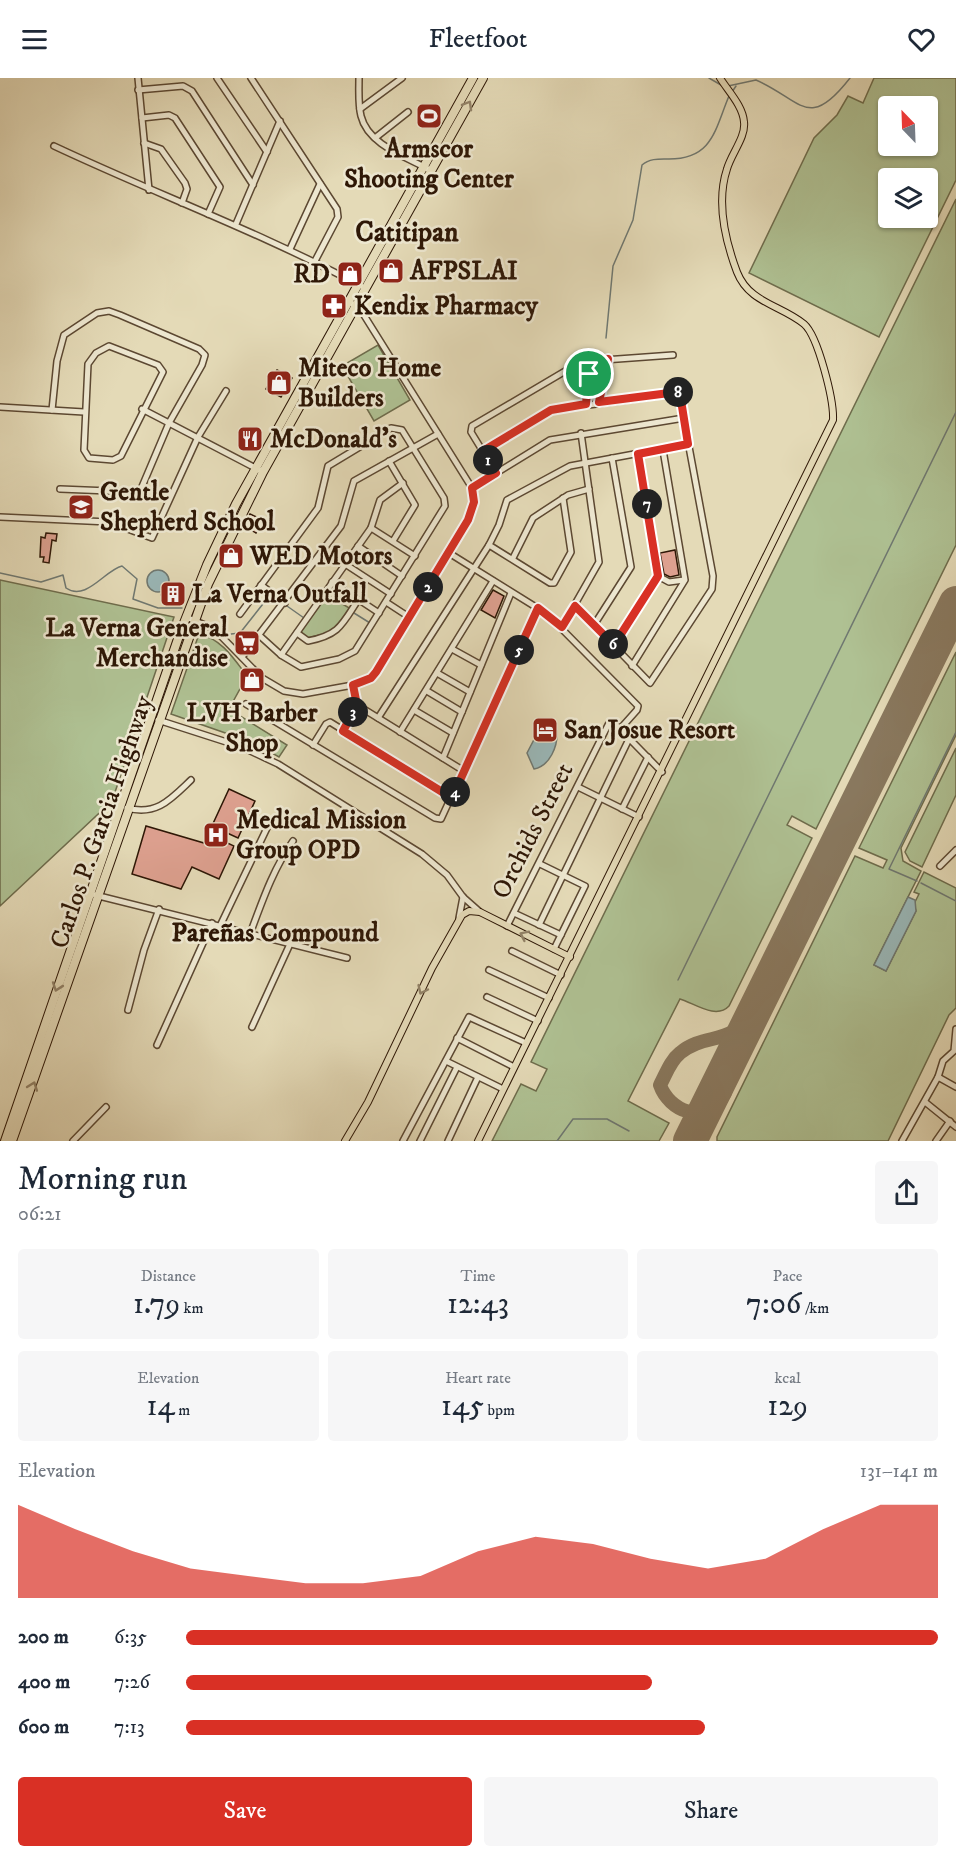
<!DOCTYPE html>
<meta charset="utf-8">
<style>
:root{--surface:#fff;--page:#f6f6f7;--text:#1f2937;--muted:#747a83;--accent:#d93025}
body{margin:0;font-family:"IM FELL DW Pica",serif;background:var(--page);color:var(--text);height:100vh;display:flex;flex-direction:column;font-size:22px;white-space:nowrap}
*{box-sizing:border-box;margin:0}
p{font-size:20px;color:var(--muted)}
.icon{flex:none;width:33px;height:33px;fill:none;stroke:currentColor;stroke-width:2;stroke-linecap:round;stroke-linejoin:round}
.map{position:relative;height:1063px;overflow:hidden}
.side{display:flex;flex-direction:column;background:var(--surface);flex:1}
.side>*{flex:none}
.needle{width:39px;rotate:337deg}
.fabs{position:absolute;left:878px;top:18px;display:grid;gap:12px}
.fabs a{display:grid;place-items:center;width:60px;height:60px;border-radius:6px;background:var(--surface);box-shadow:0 2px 4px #0004;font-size:30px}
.pin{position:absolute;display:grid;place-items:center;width:51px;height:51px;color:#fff;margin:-26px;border:3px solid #fff;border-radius:50%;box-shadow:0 2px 6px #0007}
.km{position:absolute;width:30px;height:30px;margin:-15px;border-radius:50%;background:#222;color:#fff;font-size:16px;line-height:30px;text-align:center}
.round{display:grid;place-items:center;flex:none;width:63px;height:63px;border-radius:6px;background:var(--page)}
.headline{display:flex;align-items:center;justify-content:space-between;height:102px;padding:0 18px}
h1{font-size:33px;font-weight:600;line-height:45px}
.figures{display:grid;grid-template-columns:repeat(3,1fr);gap:9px;height:102px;padding:6px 18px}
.figures div{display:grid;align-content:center;border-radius:6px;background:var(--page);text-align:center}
.figures b{font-size:30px;font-weight:600}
.figures small{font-size:16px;font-weight:400}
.figures p{font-size:16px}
.chart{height:168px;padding:12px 18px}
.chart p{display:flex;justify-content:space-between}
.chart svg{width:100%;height:108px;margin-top:6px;fill:var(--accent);opacity:.7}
.primary-button{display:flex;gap:12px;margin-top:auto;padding:12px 18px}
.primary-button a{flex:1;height:69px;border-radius:6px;background:var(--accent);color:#fff;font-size:24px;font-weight:600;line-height:69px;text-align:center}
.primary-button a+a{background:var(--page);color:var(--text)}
ul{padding:0 18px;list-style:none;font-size:20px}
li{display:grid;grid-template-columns:96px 72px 1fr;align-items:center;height:45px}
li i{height:15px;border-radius:8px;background:var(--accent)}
header{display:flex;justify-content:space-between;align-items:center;height:78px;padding:0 18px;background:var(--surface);font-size:27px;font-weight:600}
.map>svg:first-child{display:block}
.green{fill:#afc193;stroke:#6e6c4c;stroke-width:1.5;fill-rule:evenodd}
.water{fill:#9ab8b9;stroke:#6f7871;stroke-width:1.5}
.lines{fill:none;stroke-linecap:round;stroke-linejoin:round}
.stream{stroke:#6f7871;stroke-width:1.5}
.taxiway{stroke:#89785e;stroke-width:14}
.runway{stroke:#89785e;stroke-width:34}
.building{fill:#dda08f;stroke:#2e1706;stroke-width:1.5}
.minor-casing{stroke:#5c4832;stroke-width:8}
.major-casing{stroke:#2e1706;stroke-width:8}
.highway-casing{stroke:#2e1706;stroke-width:10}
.minor{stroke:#ede7d0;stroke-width:5}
.major{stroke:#e4dab7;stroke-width:6}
.highway{stroke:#e4dab7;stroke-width:8}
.oneway{stroke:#928267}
.route-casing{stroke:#fff;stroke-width:12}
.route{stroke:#d93025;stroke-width:8}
.labels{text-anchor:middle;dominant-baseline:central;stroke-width:5;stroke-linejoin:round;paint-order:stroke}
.poi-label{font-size:26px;font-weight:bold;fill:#2e1706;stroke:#ede7d0;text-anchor:start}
.street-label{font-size:26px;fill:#2e1706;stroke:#ede7d0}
.neighbourhood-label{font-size:27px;font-weight:bold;fill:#2e1706;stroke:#ede7d0}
.quarter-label{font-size:28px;font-weight:bold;fill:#2e1706;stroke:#ede7d0}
</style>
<header><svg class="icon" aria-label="menu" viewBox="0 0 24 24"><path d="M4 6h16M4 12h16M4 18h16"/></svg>Fleetfoot<svg class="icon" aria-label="heart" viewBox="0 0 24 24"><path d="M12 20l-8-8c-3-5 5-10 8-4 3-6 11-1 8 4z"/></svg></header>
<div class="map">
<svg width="956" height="1063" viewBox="0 0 956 1063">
<rect width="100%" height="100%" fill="#e4dab7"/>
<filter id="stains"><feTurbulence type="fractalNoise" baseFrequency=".00333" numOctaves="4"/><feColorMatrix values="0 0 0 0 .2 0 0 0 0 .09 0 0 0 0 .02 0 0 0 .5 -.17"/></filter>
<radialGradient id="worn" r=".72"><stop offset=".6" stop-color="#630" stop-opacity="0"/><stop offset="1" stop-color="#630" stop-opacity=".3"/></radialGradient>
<g class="green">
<path d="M874 0H956V102L879 259 749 195 814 60 837 37 848 18 863 25ZM888 28H927V68H888ZM888 100H927V140H888Z"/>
<path d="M956 121V467L816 751 792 738 787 747 812 760 729 928C716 942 694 925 680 921L628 1023 669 1045 659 1063H492L521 1006 536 1013 547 991 531 984Z"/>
<polygon points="378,267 410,322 374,343 342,288"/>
<polygon points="0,502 174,539 112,723 0,828"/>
<polygon points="327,517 351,531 332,554 307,560 299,555"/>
<path d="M199 556C222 561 234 581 247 598L229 631 287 667 279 679 254 665 171 636Z"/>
<polygon points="956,574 956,657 901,770 903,783 921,793 874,887 886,893 916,833 914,826 919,816 914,814 924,794 956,810 956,930 949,937 888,1063 717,1063 717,1059 855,778 883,790 887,782 859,770"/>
<polygon points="956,670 956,717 922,789 910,783 905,774"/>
</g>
<g class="water">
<circle cx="158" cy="503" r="11"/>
<path d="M550 648 557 653C558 668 550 688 534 691L527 675 538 654 545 653Z"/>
<polygon points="908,819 915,822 916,833 886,893 874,887"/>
</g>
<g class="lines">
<g class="stream">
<polyline points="709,0 721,7"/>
<path d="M728 8 756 2C802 22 808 54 850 0"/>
<polyline points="732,14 736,8"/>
<path d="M606 260 613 188 633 142 642 87C650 80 660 81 669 81 713 81 715 51 729 18"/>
<path d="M0 495 41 504 63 497 66 510C86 524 105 492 122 488L137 501 133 521 158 530H182"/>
<polyline points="287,528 304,540"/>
<polyline points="354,535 370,545"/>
<polyline points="231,556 240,555 270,517"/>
<polyline points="917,803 889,791 956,654"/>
<polyline points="921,805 956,823"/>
<polyline points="678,902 956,334"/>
<polyline points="557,1063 573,1041 607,1041 629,1053"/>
</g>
<path class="taxiway" d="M730 983C727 996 730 1009 722 1020 704 1047 669 1033 660 1007 666 996 670 983 680 975 705 954 732 968 753 935"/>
<polyline class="runway" points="690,1063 956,525"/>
</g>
<g class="building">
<polygon points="277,292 292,300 281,319 266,311"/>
<polygon points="250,436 263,442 256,455 244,448"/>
<polygon points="46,455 57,456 56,463 52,462 49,485 43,484 44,479 40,479 41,459 45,460"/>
<polygon points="675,472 679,497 670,499 664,496 660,475"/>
<polygon points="167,506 184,514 179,525 161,517"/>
<polygon points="493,512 504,518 495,540 481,532"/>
<polygon points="229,711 255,723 238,760 225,754 221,762 234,768 219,801 192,789 181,811 132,796 146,748 204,765"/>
</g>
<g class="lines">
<g class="minor-casing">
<g id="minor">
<polyline points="138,0 149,112"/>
<polyline points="217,0 267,74"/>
<polyline points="251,0 337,131 338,139 315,183"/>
<path d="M359 0C359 12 358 26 361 38 368 67 407 79 430 92"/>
<polyline points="138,12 183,8 192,13 253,107"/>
<polyline points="360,31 402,0"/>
<polyline points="142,40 169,37 175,40 220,109 208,136"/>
<polyline points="375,60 408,34"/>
<polyline points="144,65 161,71 185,105 187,111 182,125"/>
<path d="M54 68C156 116 262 155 361 208"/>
<polyline points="236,146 280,43"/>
<polyline points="290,171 320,106"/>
<polygon points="109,268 158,287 163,294 121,378 113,382 89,380 84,372 88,286 96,275"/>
<polyline points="590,294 604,282 673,277"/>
<polyline points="599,324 608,281"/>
<polyline points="0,329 84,334"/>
<polyline points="142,331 263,394"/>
<polyline points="52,332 57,283 64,257 97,235 109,233 120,237 199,271 205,277 202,287 169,345 141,411 134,414 60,411"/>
<polyline points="483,373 551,332 679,315 713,498 712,511 650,605 575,528"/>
<polyline points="389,383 415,427 393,463"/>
<polyline points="496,395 471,354 472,348 584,282 589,286 586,326"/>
<polyline points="472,410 550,362 684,340"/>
<polyline points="0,439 109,444 152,460 198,359 226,313"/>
<polyline points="371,450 415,478"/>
<polyline points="489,467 550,505 554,505 571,474 563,420"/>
<polyline points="358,468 402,498"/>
<polyline points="449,475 547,536 638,628 637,632 620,651"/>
<polyline points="513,480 533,440 568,417 589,411"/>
<polyline points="345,486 391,516"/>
<polyline points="658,498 669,504 684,502"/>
<polyline points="332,504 379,535"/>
<polyline points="261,507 285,525"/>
<polyline points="386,524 409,539"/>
<polyline points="240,536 318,430 328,388 391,350 402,352 444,420 445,428 355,573 339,581 301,589 281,577 260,558"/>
<polyline points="186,539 214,551 262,600 284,613 303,616 353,607 371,600 376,594 468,442 474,424 472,410 362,234 349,223"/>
<polyline points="594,547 631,489 612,380"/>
<polyline points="562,549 599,484 581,355"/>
<path d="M297 555 308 563C339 557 342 547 358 522"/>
<polyline points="614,567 659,495 638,376"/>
<polyline points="452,571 481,587"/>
<polyline points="281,577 371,450 380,422 403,405"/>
<polyline points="242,579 341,448 354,403 438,356"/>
<polyline points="632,588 685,502 663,372"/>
<polyline points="437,595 470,614"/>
<polyline points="353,607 357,627 464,693"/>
<polyline points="427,613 462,634"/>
<polyline points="246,626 435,740 441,741 538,530"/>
<polyline points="414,632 453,655"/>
<polyline points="378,640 489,467 499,447 507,422 570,388 688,366"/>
<polyline points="158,642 242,669 278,686 422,776 447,797 463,819 480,834"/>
<polyline points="343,653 357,627"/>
<polyline points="400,654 493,503"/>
<polyline points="313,667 326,646 330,644 452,720"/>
<polyline points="443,680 511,515"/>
<polyline points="578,709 639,739"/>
<path d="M127 730C157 738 171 721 191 702"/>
<polyline points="622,731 648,679"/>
<polyline points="540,786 585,808 554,871"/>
<polyline points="940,788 956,772"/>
<polyline points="95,817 347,880"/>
<polyline points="514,835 561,857"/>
<polyline points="459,840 463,819"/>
<polyline points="539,847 629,661"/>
<polyline points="220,848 267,750"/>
<polyline points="507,848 609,645 614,645 662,694"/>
<path d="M250 856C262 824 273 791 293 763"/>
<polyline points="512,873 561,897"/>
<polyline points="489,892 549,920"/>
<polyline points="487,919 538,943"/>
<polyline points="128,932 144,872 159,831"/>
<polyline points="252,949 290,866"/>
<polyline points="457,960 514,989"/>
<polyline points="157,967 212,845"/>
<polyline points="446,983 503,1011"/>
<polyline points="938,999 956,1009"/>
<polyline points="925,1024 956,1049"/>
<polyline points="73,1063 106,1029"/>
<polyline points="403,1063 469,939 526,965"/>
<polyline points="420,1063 457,989"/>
<polyline points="448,1063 478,999"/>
<polyline points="902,1063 938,999 943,983 954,973 956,951"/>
<polyline points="936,1063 950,1043"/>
</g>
</g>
<g class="major-casing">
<g id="major">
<polyline points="345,1063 368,1024 432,890 462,837 469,833 480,834 570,879"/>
<path d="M478 1063 833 342C834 322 818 258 804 246 781 227 749 225 737 194 725 162 716 124 727 91 731 76 746 59 744 44 743 28 728 13 720 0"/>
</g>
</g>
<g class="highway-casing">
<g id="highway">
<polyline points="5,1063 180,555 207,487 236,426 473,0"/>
<polyline points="12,1063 208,506 263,394 483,0"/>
</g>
</g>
<use href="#minor" class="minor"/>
<use href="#major" class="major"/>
<use href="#highway" class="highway"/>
</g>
<defs><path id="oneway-chevron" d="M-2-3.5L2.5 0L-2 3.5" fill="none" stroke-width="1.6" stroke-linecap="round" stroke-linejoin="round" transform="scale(1.5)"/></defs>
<g class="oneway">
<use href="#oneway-chevron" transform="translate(468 27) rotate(-60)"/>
<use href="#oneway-chevron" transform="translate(524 857) rotate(-154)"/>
<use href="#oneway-chevron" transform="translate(57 909) rotate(109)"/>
<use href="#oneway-chevron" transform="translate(422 912) rotate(115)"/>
<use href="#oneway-chevron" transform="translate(33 1008) rotate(-70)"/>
</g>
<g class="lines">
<g class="route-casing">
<path id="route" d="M608 281 599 324 677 314 680 316 688 366 638 376 658 498 614 567 575 528 562 549 538 530 452 720 343 653 357 627 353 607 371 600 376 594 468 442 474 424 472 410 496 395 483 373 551 332 586 326C588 307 586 286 608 281Z"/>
</g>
<use href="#route" class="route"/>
</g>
<defs>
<g id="stadium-square" transform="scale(1.35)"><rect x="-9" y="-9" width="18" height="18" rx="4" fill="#8f2418" stroke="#ede7d0"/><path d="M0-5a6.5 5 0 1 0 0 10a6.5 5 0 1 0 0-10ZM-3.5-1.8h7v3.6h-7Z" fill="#fff"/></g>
<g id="shop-square" transform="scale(1.35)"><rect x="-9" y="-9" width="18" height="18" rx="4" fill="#8f2418" stroke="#ede7d0"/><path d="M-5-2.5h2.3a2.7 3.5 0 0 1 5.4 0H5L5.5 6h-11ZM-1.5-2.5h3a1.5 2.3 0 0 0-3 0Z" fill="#fff"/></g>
<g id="pharmacy-square" transform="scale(1.35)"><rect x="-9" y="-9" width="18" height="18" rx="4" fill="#8f2418" stroke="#ede7d0"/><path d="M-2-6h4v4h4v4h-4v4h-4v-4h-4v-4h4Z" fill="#fff"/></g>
<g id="restaurant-square" transform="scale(1.35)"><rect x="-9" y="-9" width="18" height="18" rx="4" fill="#8f2418" stroke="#ede7d0"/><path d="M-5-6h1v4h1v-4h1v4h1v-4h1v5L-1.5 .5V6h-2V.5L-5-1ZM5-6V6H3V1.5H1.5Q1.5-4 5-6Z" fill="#fff"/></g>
<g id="school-square" transform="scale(1.35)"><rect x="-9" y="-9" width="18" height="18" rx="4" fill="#8f2418" stroke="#ede7d0"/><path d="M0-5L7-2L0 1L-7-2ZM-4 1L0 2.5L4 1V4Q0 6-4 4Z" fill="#fff"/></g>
<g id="building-square" transform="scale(1.35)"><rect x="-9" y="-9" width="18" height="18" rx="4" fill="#8f2418" stroke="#ede7d0"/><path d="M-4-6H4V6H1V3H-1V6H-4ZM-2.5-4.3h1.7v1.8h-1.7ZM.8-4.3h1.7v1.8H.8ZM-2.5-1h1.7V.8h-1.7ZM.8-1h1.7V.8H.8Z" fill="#fff"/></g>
<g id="supermarket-square" transform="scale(1.35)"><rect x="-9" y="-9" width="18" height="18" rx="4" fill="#8f2418" stroke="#ede7d0"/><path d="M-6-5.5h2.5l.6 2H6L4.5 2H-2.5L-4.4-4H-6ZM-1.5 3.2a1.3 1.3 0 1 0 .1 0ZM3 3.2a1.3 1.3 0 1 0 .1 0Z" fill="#fff"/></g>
<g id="hotel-square" transform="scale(1.35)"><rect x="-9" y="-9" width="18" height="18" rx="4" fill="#8f2418" stroke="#ede7d0"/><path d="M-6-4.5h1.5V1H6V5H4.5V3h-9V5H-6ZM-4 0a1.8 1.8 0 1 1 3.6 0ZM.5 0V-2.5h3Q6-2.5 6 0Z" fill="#fff"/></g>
<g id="hospital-square" transform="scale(1.35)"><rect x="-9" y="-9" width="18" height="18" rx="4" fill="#8f2418" stroke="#ede7d0"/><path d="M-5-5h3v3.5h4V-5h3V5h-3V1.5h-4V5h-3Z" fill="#fff"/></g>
</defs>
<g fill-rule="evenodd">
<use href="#stadium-square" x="429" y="38"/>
<use href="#shop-square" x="391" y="193"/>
<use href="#shop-square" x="350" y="196"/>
<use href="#pharmacy-square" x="334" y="228"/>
<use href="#shop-square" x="279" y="305"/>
<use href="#restaurant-square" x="250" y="361"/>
<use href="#school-square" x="81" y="429"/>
<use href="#shop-square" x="231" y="478"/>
<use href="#building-square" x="173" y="516"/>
<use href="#supermarket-square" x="247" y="565"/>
<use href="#shop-square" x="252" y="602"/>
<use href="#hotel-square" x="545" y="652"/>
<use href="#hospital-square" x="216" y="757"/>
</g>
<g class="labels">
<g class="poi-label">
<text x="429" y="71" text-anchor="middle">Armscor<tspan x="429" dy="30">Shooting Center</tspan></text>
<text x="410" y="193">AFPSLAI</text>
<text x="330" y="196" text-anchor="end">RD</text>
<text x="354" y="228">Kendix Pharmacy</text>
<text x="298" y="290">Miteco Home<tspan x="298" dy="30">Builders</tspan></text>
<text x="270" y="361">McDonald's</text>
<text x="100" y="414">Gentle<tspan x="100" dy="30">Shepherd School</tspan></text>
<text x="250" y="478">WED Motors</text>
<text x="192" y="516">La Verna Outfall</text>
<text x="228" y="550" text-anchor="end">La Verna General<tspan x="228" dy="30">Merchandise</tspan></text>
<text x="252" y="635" text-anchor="middle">LVH Barber<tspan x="252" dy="30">Shop</tspan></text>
<text x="564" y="652">San Josue Resort</text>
<text x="236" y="742">Medical Mission<tspan x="236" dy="30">Group OPD</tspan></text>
</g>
<g class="street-label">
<text transform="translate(102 744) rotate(-71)">Carlos P. Garcia Highway</text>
<text transform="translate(533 753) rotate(-63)">Orchids Street</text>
</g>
<g class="neighbourhood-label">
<text x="275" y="855">Pareñas Compound</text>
</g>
<g class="quarter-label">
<text x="407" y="154">Catitipan</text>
</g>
</g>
<rect width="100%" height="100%" filter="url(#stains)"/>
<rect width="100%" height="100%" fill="url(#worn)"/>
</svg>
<div class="fabs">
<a><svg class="needle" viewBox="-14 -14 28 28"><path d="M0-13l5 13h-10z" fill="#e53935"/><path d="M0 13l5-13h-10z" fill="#747a83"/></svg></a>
<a><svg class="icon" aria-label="layers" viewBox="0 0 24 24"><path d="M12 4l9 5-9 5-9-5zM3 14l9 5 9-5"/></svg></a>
</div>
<div class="pin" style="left:589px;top:296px;background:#1e9e55"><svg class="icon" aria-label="arrive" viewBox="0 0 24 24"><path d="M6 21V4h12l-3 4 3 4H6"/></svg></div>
<b class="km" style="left:488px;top:382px">1</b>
<b class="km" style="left:428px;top:509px">2</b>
<b class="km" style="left:353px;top:634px">3</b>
<b class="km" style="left:455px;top:714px">4</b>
<b class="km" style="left:519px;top:572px">5</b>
<b class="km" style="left:613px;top:566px">6</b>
<b class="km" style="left:647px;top:426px">7</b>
<b class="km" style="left:678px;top:314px">8</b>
</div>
<section class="side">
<div class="headline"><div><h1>Morning run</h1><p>06:21</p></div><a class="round"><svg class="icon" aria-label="share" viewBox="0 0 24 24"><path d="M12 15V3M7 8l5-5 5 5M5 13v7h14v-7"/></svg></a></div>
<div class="figures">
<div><p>Distance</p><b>1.79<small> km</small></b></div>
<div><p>Time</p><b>12:43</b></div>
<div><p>Pace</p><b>7:06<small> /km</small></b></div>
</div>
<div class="figures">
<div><p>Elevation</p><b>14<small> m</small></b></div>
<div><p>Heart rate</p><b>145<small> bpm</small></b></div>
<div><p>kcal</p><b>129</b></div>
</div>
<div class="chart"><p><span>Elevation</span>131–141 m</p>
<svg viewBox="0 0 160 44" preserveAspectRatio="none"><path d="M0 44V6L10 16L20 25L30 32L40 35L50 38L60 38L70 35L80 25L90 19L100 22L110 28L120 32L130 28L140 16L150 6L160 6V44z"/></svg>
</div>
<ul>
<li><b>200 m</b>6:35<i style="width:100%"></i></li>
<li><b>400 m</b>7:26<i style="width:62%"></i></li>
<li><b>600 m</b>7:13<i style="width:69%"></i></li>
</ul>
<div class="primary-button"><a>Save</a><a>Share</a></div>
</section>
